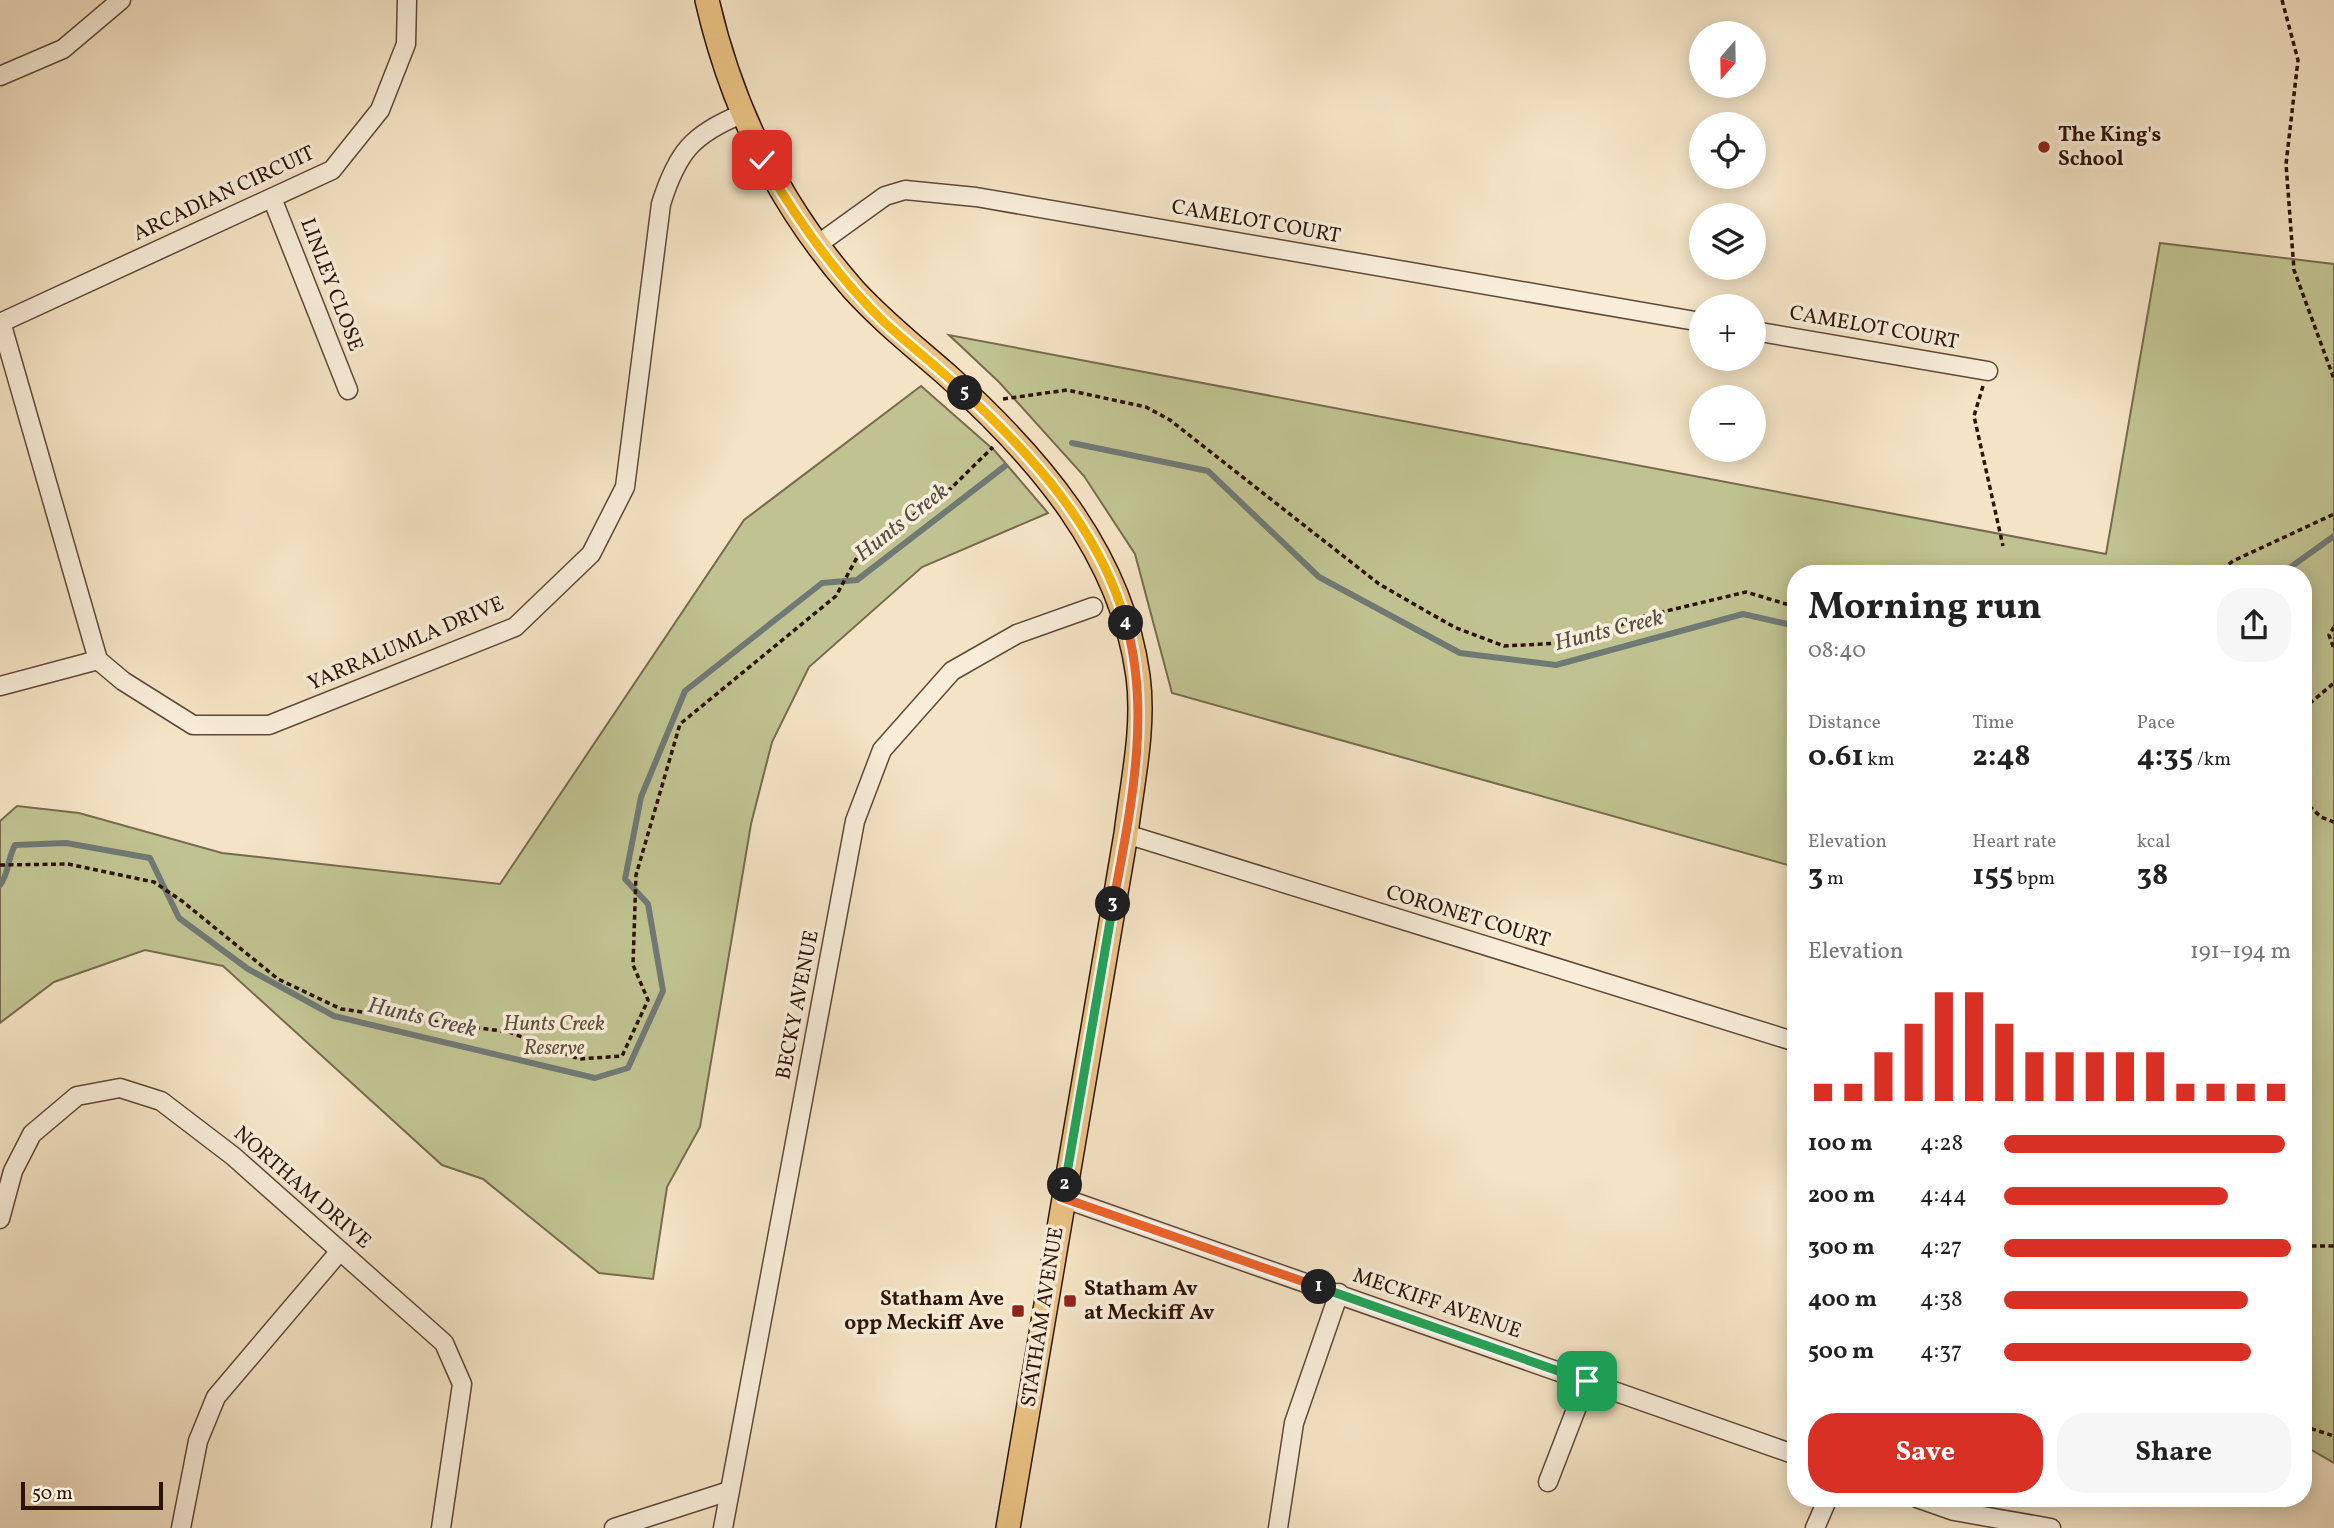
<!DOCTYPE html>
<meta charset="utf-8">
<style>
:root{--surface:#fff;--page:#f6f6f6;--text:#222;--muted:#767676;--accent:#d93025}
body{margin:0;font-family:Vollkorn,serif;background:var(--page);color:var(--text);height:100vh;display:flex;flex-direction:column;font-size:26px;white-space:nowrap}
*{box-sizing:border-box;margin:0}
p{font-size:23px;color:var(--muted)}
.icon{flex:none;width:38px;height:38px;fill:none;stroke:currentColor;stroke-width:2;stroke-linecap:round;stroke-linejoin:round}
.map{position:relative;flex:1;overflow:hidden}
.side{position:absolute;left:1787px;top:565px;width:525px;height:942px;display:flex;flex-direction:column;background:var(--surface);border-radius:28px;box-shadow:0 4px 18px #0003}
.side>*{flex:none}
.needle{width:46px;rotate:200deg}
.buttons{position:absolute;left:1689px;top:21px;display:grid;gap:14px}
.buttons a{display:grid;place-items:center;width:77px;height:77px;border-radius:50%;background:var(--surface);box-shadow:0 4px 18px #0003;font-size:35px}
.scale{position:absolute;left:21px;bottom:18px;width:142px;box-sizing:border-box;padding-left:7px;border:4px solid #2d1409;border-top:0;font-size:19px;line-height:24px;white-space:nowrap;color:#2d1409;-webkit-text-stroke:5px #f8edd9;paint-order:stroke}
.pin{position:absolute;display:grid;place-items:center;width:60px;height:60px;color:#fff;margin:-30px;border-radius:14px;box-shadow:0 4px 10px #0006}
.km{position:absolute;width:35px;height:35px;margin:-18px;border-radius:50%;background:#222;color:#fff;font-size:19px;line-height:35px;text-align:center}
.round{display:grid;place-items:center;flex:none;width:74px;height:74px;border-radius:28px;background:var(--page)}
.headline{display:flex;align-items:center;justify-content:space-between;height:119px;padding:0 21px}
h1{font-size:38px;font-weight:700;line-height:52px}
.stats{display:grid;grid-template-columns:repeat(3,1fr);gap:10px;height:119px;padding:7px 21px}
.stats div{display:grid;align-content:center}
.stats b{font-size:30px;font-weight:700}
.stats small{font-size:19px;font-weight:400}
.stats p{font-size:19px}
.chart{height:196px;padding:14px 21px}
.chart p{display:flex;justify-content:space-between}
.chart svg{width:100%;height:126px;margin-top:7px;stroke:var(--accent);stroke-width:6}
.button{display:flex;gap:14px;margin-top:auto;padding:14px 21px}
.button a{flex:1;height:80px;border-radius:28px;background:var(--accent);color:#fff;font-size:28px;font-weight:700;line-height:80px;text-align:center}
.button a+a{background:var(--page);color:var(--text)}
ul{padding:0 21px;list-style:none;font-size:23px}
li{display:grid;grid-template-columns:112px 84px 1fr;align-items:center;height:52px}
li i{height:18px;border-radius:9px;background:var(--accent)}
.map>svg:first-child{display:block}
.green{fill:#c0c391;stroke:#766c4d;stroke-width:2}
.lines{fill:none;stroke-linecap:round;stroke-linejoin:round}
.stream{stroke:#717974;stroke-width:6}
.minor-casing{stroke:#5f4838;stroke-width:21}
.major-casing{stroke:#2d1409;stroke-width:26}
.path{stroke:#2d1409;stroke-width:3.5;stroke-dasharray:5 3.5;stroke-linecap:butt}
.minor{stroke:#f8edd9;stroke-width:18}
.major{stroke:#eac282;stroke-width:23}
.split-1-casing{stroke:#fff;stroke-width:14}
.split-2-casing{stroke:#fff;stroke-width:14}
.split-3-casing{stroke:#fff;stroke-width:14}
.split-4-casing{stroke:#fff;stroke-width:14}
.split-5-casing{stroke:#fff;stroke-width:14}
.split-6-casing{stroke:#fff;stroke-width:14}
.split-1{stroke:#22a559;stroke-width:9}
.split-2{stroke:#f0652b;stroke-width:9}
.split-3{stroke:#22a559;stroke-width:9}
.split-4{stroke:#f0652b;stroke-width:9}
.split-5{stroke:#f5b400;stroke-width:9}
.split-6{stroke:#f5b400;stroke-width:9}
.poi-dot{fill:#8f2418;stroke:#f8edd9;stroke-width:2.5}
.labels{text-anchor:middle;dominant-baseline:central;stroke-width:7;stroke-linejoin:round;paint-order:stroke}
.poi-label{font-size:21px;font-weight:bold;fill:#2d1409;stroke:#f8edd9;text-anchor:start}
.street-label{font-size:21px;fill:#2d1409;stroke:#f8edd9}
.park-label{font-size:21px;font-style:italic;fill:#605139;stroke:#f8edd9}
.water-label{font-size:23px;font-style:italic;fill:#554f48;stroke:#f8edd9}
</style>
<div class="map">
<svg width="2334" height="1528" viewBox="0 0 2334 1528">
<rect width="100%" height="100%" fill="#f4e3c5"/>
<filter id="stains"><feTurbulence type="fractalNoise" baseFrequency=".00286" numOctaves="4"/><feColorMatrix values="0 0 0 0 .2 0 0 0 0 .09 0 0 0 0 .02 0 0 0 .5 -.17"/></filter>
<radialGradient id="worn" r=".72"><stop offset=".6" stop-color="#630" stop-opacity="0"/><stop offset="1" stop-color="#630" stop-opacity=".3"/></radialGradient>
<g class="green">
<polygon points="2160,243 2334,264 2334,1463 2303,1445 2303,574 1796,574 1795,867 1172,693 1135,554 1084,476 999,382 949,335 2106,554"/>
<polygon points="921,386 995,451 1048,513 922,567 809,667 772,742 751,824 700,1127 667,1187 653,1279 599,1273 483,1179 442,1165 223,966 145,950 54,982 0,1023 0,821 17,806 79,813 222,853 500,884 744,520"/>
</g>
<g class="lines">
<g class="stream">
<polyline points="1072,443 1208,471 1319,577 1460,653 1556,665 1743,614 1796,626"/>
<polyline points="2281,574 2334,536"/>
<path d="M0 885C9 874 7 860 15 845L66 843 150 858 179 918 248 969 334 1016 595 1078 628 1068 663 991 648 904 625 879 641 797 685 691 822 583 857 580 1005 466"/>
</g>
<g class="minor-casing">
<g id="minor">
<polyline points="0,76 63,49 121,0"/>
<polyline points="272,198 348,390"/>
<polyline points="817,245 885,196 905,190 976,197 1701,322"/>
<path d="M1 322 98 660 123 681 193 725H269L515 627 591 554 625 487 661 204C677 153 692 134 742 114"/>
<polyline points="0,323 332,170 380,110 406,44 407,0"/>
<polyline points="1754,331 1988,371"/>
<polyline points="0,686 98,660"/>
<polyline points="1126,834 1796,1042"/>
<polyline points="1063,1198 1796,1455"/>
<polyline points="0,1219 13,1171 32,1134 77,1096 120,1088 161,1101 233,1156 444,1343 462,1384 441,1528"/>
<polyline points="1548,1482 1587,1381"/>
<polyline points="1917,1498 1954,1511 2051,1528"/>
<polyline points="181,1528 198,1441 216,1397 340,1251"/>
<polyline points="614,1528 729,1491"/>
<polyline points="723,1528 855,821 882,750 952,671 1017,634 1093,607"/>
<polyline points="1278,1528 1294,1423 1339,1293"/>
<polyline points="1815,1528 1828,1498"/>
</g>
</g>
<g class="major-casing">
<path id="major" d="M707 0C732 109 779 205 853 289 882 321 915 347 947 375 1037 456 1121 552 1138 676 1145 728 1132 783 1126 834L1008 1528"/>
</g>
<g class="path">
<polyline points="2282,0 2298,60 2286,164 2294,270 2334,379"/>
<polyline points="1983,386 1974,416 2003,546"/>
<polyline points="1003,399 1067,390 1146,407 1170,420 1379,584 1454,627 1504,646 1581,642 1637,618 1746,592 1786,604 1796,602"/>
<polyline points="2215,574 2233,561 2334,514"/>
<polyline points="2334,627 2329,635 2334,649"/>
<polyline points="2303,709 2334,683"/>
<polyline points="2303,800 2321,817 2334,822"/>
<polyline points="0,865 68,864 154,882 182,901 278,979 341,1009 509,1032 579,1059 622,1056 648,1000 633,965 636,875 680,724 836,596 861,550 943,496 993,447"/>
<polyline points="2303,1246 2334,1246"/>
<polyline points="2303,1426 2334,1436"/>
</g>
<use href="#minor" class="minor"/>
<use href="#major" class="major"/>
</g>
<g class="lines">
<g class="split-1-casing">
<polyline id="split-1" points="1319,1287 1587,1381"/>
</g>
<g class="split-2-casing">
<polyline id="split-2" points="1065,1185 1063,1198 1319,1287"/>
</g>
<g class="split-3-casing">
<polyline id="split-3" points="1065,1185 1113,904"/>
</g>
<g class="split-4-casing">
<path id="split-4" d="M1113 904C1130 812 1152 715 1126 623"/>
</g>
<g class="split-5-casing">
<path id="split-5" d="M965 393C1034 457 1100 530 1126 623"/>
</g>
<g class="split-6-casing">
<path id="split-6" d="M762 160C796 218 835 275 884 322 910 346 939 368 965 393"/>
</g>
<use href="#split-1" class="split-1"/>
<use href="#split-2" class="split-2"/>
<use href="#split-3" class="split-3"/>
<use href="#split-4" class="split-4"/>
<use href="#split-5" class="split-5"/>
<use href="#split-6" class="split-6"/>
</g>
<g class="poi-dot">
<circle cx="2044" cy="147" r="7"/>
<rect x="1063" y="1294" width="14" height="14" rx="3.5"/>
<rect x="1011" y="1304" width="14" height="14" rx="3.5"/>
</g>
<g class="labels">
<g class="poi-label">
<text x="2058" y="135">The King's<tspan x="2058" dy="24">School</tspan></text>
<text x="1084" y="1289">Statham Av<tspan x="1084" dy="24">at Meckiff Av</tspan></text>
<text x="1004" y="1299" text-anchor="end">Statham Ave<tspan x="1004" dy="24">opp Meckiff Ave</tspan></text>
</g>
<g class="street-label">
<text transform="translate(224 194) rotate(-25)">ARCADIAN CIRCUIT</text>
<text transform="translate(1256 222) rotate(10)">CAMELOT COURT</text>
<text transform="translate(331 285) rotate(69)">LINLEY CLOSE</text>
<text transform="translate(1874 328) rotate(10)">CAMELOT COURT</text>
<text transform="translate(406 644) rotate(-23)">YARRALUMLA DRIVE</text>
<text transform="translate(1468 917) rotate(17)">CORONET COURT</text>
<text transform="translate(798 1005) rotate(-79)">BECKY AVENUE</text>
<text transform="translate(302 1188) rotate(41)">NORTHAM DRIVE</text>
<text transform="translate(1437 1304) rotate(19)">MECKIFF AVENUE</text>
<text transform="translate(1043 1317) rotate(-81)">STATHAM AVENUE</text>
</g>
<g class="park-label">
<text x="554" y="1024">Hunts Creek<tspan x="554" dy="24">Reserve</tspan></text>
</g>
<g class="water-label">
<text transform="translate(902 523) rotate(-38)">Hunts Creek</text>
<text transform="translate(1609 631) rotate(-14)">Hunts Creek</text>
<text transform="translate(422 1018) rotate(13)">Hunts Creek</text>
</g>
</g>
<rect width="100%" height="100%" filter="url(#stains)"/>
<rect width="100%" height="100%" fill="url(#worn)"/>
</svg>
<div class="buttons">
<a><svg class="needle" viewBox="-14 -14 28 28"><path d="M0-13l5 13h-10z" fill="#e53935"/><path d="M0 13l5-13h-10z" fill="#767676"/></svg></a>
<a><svg class="icon" aria-label="locate" viewBox="0 0 24 24"><circle cx="12" cy="12" r="6"/><path d="M12 2v4M12 18v4M2 12h4M18 12h4"/></svg></a>
<a><svg class="icon" aria-label="layers" viewBox="0 0 24 24"><path d="M12 4l9 5-9 5-9-5zM3 14l9 5 9-5"/></svg></a>
<a>+</a>
<a>−</a>
</div>
<div class="scale">50 m</div>
<div class="pin" style="left:1587px;top:1381px;background:#1e9e55"><svg class="icon" aria-label="arrive" viewBox="0 0 24 24"><path d="M6 21V4h12l-3 4 3 4H6"/></svg></div>
<div class="pin" style="left:762px;top:160px;background:#d93025"><svg class="icon" aria-label="check" viewBox="0 0 24 24"><path d="M5 12l5 5 9-10"/></svg></div>
<b class="km" style="left:1319px;top:1287px">1</b>
<b class="km" style="left:1065px;top:1185px">2</b>
<b class="km" style="left:1113px;top:904px">3</b>
<b class="km" style="left:1126px;top:623px">4</b>
<b class="km" style="left:965px;top:393px">5</b>
<section class="side">
<div class="headline"><div><h1>Morning run</h1><p>08:40</p></div><a class="round"><svg class="icon" aria-label="share" viewBox="0 0 24 24"><path d="M12 15V3M7 8l5-5 5 5M5 13v7h14v-7"/></svg></a></div>
<div class="stats">
<div><p>Distance</p><b>0.61<small> km</small></b></div>
<div><p>Time</p><b>2:48</b></div>
<div><p>Pace</p><b>4:35<small> /km</small></b></div>
</div>
<div class="stats">
<div><p>Elevation</p><b>3<small> m</small></b></div>
<div><p>Heart rate</p><b>155<small> bpm</small></b></div>
<div><p>kcal</p><b>38</b></div>
</div>
<div class="chart"><p><span>Elevation</span>191–194 m</p>
<svg viewBox="0 0 160 44" preserveAspectRatio="none"><path d="M5 44V38M15 44V38M25 44V27M35 44V17M45 44V6M55 44V6M65 44V17M75 44V27M85 44V27M95 44V27M105 44V27M115 44V27M125 44V38M135 44V38M145 44V38M155 44V38"/></svg>
</div>
<ul>
<li><b>100 m</b>4:28<i style="width:98%"></i></li>
<li><b>200 m</b>4:44<i style="width:78%"></i></li>
<li><b>300 m</b>4:27<i style="width:100%"></i></li>
<li><b>400 m</b>4:38<i style="width:85%"></i></li>
<li><b>500 m</b>4:37<i style="width:86%"></i></li>
</ul>
<div class="button"><a>Save</a><a>Share</a></div>
</section>
</div>
